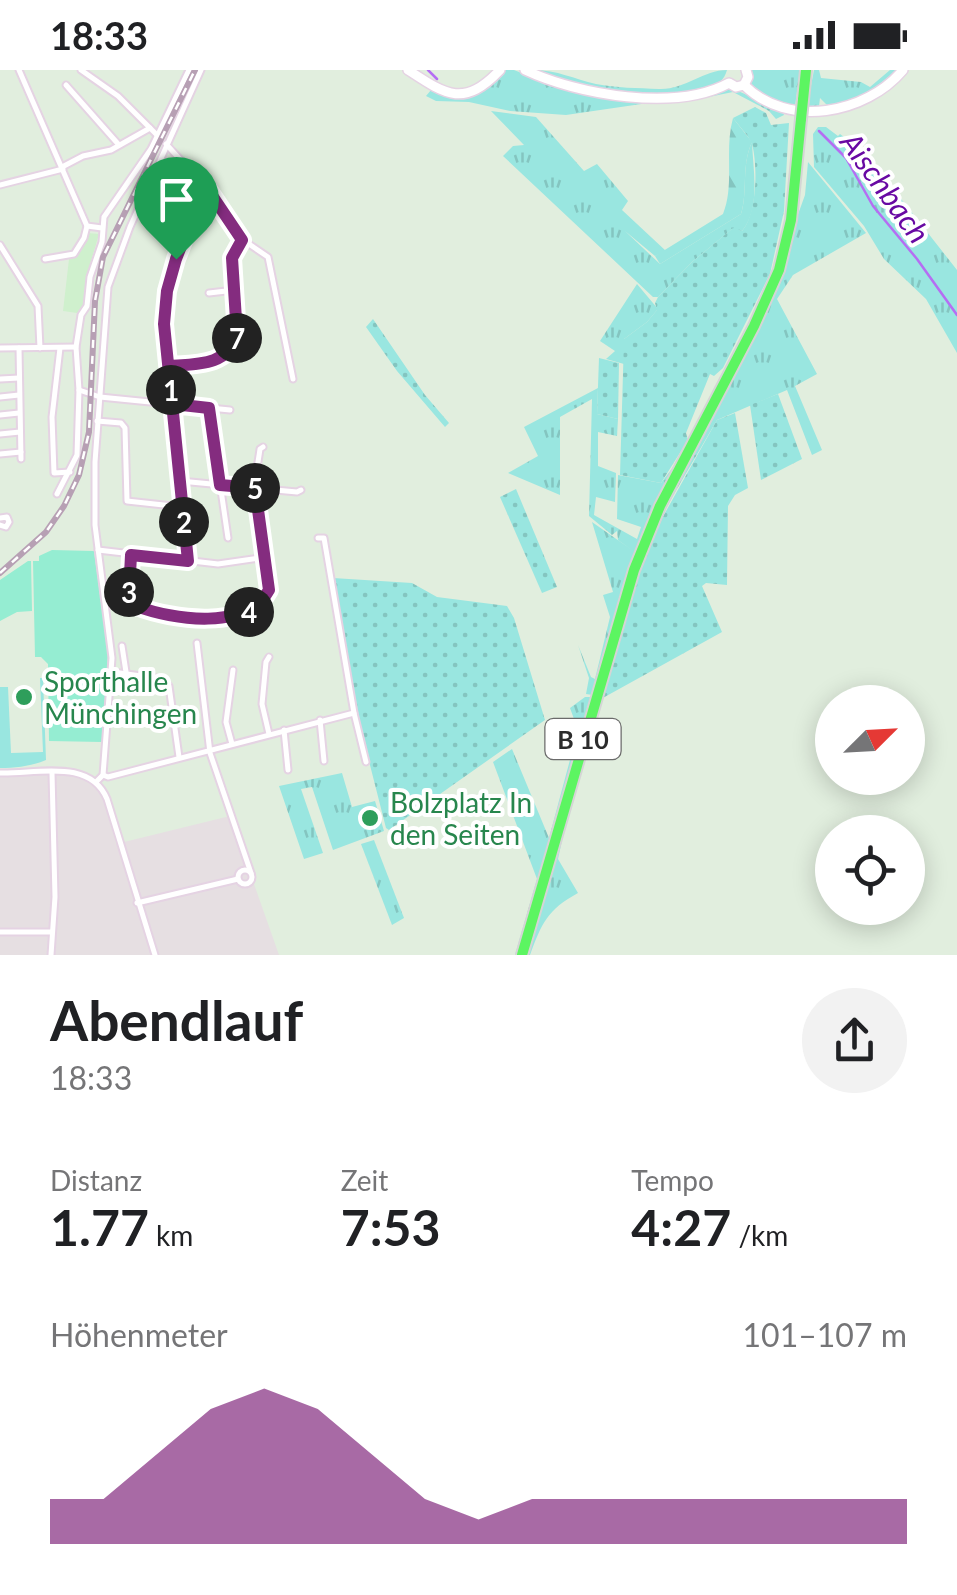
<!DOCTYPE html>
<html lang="de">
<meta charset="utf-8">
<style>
:root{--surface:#fff;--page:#f2f2f2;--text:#202124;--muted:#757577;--accent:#842c7f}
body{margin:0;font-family:Lato,sans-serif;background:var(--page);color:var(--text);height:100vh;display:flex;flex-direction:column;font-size:38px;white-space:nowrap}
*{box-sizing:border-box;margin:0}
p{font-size:32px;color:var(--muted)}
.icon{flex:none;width:55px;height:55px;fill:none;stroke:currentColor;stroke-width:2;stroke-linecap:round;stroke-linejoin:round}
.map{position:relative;height:885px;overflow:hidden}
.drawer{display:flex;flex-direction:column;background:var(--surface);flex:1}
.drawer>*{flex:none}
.needle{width:65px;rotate:66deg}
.tools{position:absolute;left:815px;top:615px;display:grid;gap:20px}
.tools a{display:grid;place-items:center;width:110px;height:110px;border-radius:50%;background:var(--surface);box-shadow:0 5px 25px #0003;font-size:50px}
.pin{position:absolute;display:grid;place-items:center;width:85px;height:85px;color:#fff;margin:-102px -42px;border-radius:50% 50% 50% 0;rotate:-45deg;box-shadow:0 0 10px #0007}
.pin .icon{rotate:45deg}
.km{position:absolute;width:50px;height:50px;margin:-25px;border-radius:50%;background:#222;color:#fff;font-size:28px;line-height:50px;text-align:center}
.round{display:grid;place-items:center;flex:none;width:105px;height:105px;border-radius:52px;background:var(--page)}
.head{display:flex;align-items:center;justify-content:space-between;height:170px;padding:0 50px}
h1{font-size:55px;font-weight:700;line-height:75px}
.metrics{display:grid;grid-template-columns:repeat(3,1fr);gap:15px;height:170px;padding:10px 50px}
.metrics div{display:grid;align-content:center}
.metrics b{font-size:50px;font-weight:700}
.metrics small{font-size:28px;font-weight:400}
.metrics p{font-size:28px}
.chart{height:280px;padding:20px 50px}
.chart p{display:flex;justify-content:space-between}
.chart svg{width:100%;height:180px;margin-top:10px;fill:var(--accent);opacity:.7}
.status{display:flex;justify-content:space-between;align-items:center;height:70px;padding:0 50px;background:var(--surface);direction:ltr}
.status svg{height:28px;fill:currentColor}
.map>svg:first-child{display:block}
.industrial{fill:#e6dfe2}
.education{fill:#cff0cd}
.grass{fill:url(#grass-tufts)}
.forest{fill:url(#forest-firs)}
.park{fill:#99e6e0}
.garden{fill:url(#garden-dots)}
.pitch{fill:#95edd2}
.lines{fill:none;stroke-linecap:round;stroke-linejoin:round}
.stream{stroke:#b56ef3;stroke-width:2.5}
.street-casing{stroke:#e5d3e3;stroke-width:9}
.secondary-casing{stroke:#e5d3e3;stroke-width:12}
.primary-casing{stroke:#d5d5d5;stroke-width:14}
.street{stroke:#fff;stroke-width:5}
.secondary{stroke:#fff;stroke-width:9}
.primary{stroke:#5cf561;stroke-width:10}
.rail-casing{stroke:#b7a0b4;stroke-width:6}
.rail{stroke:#fff;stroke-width:2.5;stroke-dasharray:8;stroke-linecap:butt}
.primary-bridge-casing{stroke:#d5d5d5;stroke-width:14;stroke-linecap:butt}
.primary-bridge{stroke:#5cf561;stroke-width:10}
.route-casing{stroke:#fff;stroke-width:20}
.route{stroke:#842c7f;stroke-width:12}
.leisure-dot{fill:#2e9e5b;stroke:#fff;stroke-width:4}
.labels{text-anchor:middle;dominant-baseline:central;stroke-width:8;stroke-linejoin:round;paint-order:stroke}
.shield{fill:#fff;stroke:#6b6b6b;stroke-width:2.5}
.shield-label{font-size:25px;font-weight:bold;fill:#2c2c2c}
.leisure-label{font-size:28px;fill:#27864d;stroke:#fff;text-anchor:start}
.water-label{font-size:30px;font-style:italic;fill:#6809a3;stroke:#fff}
</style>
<div class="status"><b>18:33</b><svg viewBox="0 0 49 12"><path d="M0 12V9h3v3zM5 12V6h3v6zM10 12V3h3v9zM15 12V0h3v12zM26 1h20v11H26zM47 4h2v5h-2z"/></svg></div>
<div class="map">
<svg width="957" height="885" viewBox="0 0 957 885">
<defs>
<pattern id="grass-tufts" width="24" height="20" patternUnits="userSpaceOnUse" patternTransform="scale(2.5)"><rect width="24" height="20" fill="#99e6e0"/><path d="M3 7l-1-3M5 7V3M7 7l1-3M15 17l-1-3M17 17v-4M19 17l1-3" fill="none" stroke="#84c5c0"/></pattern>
<pattern id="forest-firs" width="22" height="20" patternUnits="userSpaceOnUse" patternTransform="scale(2.5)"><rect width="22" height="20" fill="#99e6e0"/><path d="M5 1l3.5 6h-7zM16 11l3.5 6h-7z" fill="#84c5c0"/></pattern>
<pattern id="garden-dots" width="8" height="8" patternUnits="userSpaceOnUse" patternTransform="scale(2.5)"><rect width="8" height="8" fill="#99e6e0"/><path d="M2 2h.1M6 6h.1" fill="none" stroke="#84c5c0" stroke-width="1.8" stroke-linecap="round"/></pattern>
</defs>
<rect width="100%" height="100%" fill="#e1eede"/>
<polygon class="industrial" points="0,705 72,705 89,710 101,722 116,774 230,746 279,885 0,885"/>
<polygon class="education" points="88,163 99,164 89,198 84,234 77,243 63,241 69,189 78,181"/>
<g class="grass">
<polygon points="503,0 514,0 557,17 592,24 684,30 731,18 782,40 784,45 776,49 769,41 733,22 684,32 655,32 566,45 510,41 469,32 436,31 426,26 431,20 459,28"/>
<path d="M534 0C557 0 574 9 596 14 616 18 638 18 659 19 685 20 703 0 727 0 715 49 568 13 534 0Z"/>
<polygon points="749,0 800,0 795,36 764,28 751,15"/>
<polygon points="814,0 819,0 821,8 861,12 870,17 890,0 898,0 870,25 829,37 820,28 819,36 807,37"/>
<path d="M491 41 536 47 584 101 597 94 628 131 622 140 666 181 655 186 625 161 660 194 741 144C748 120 741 96 752 72 753 100 761 138 742 161L732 159 692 192 658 227H653L503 86 513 76 524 75Z"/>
<polygon points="818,57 826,57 838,66 840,64 865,83 957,200 957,283 926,229 884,189 864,156 814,97 813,64"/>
<polygon points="808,92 866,163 793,205 777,229 817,304 795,316 822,380 812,385 787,320 717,350 656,455 761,247 805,125"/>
<polygon points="637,214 658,239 647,252 624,269 624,294 606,289 615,281 600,271"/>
<polygon points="598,318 597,344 618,349 617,366 598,362 598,396 616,403 615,432 596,427 594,445 637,469 641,457 617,449 618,405 661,413 677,392 648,455 593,625 586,624 589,608 578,575 591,607 595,609 610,547 603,525 613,522 592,452 632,480 618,470 617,461 612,465 589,446 592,329 560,347 560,425 508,403 538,386 524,357"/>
<polygon points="585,627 592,627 518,885 515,885 537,809 493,692 512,679 549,768 578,660 570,638"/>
<polygon points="342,703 352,737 375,731 384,761 333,780 312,717 301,719 323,783 304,789 279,716"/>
<path d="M569 738 558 789 578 823C547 840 542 853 530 885H526Z"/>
<polygon points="374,770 404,848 392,855 361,774"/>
</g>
<path class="forest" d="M733 48 752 72C741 96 748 120 741 144L660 194 655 186 723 144C735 114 724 80 733 48Z"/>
<path class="park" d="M40 608H43L46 690C32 696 16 698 0 698V617H8L11 683 43 682Z"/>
<g class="garden">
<path d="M755 37 766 43 771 55 789 53 784 141 770 204 723 298 714 306 710 304 686 363 688 370 661 413 620 405 624 269 647 252 657 240 655 233 658 227 692 192 733 158 742 161C757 144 758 96 752 74 749 66 739 56 733 48Z"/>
<polygon points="373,249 425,325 449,353 445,357 397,301 366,257"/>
<polygon points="599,288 619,293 618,349 597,344"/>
<polygon points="778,324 802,389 761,410 750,335"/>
<polygon points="735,343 748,418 735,425 728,436 727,515 706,513 702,516 722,562 601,629 630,520 656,459 717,350"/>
<polygon points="516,419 557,517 542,523 500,427"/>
<polygon points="333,508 412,513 437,527 507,536 514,548 545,650 389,760 386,758 357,644"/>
</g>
<g class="pitch">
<polygon points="52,480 94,481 108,584 102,672 49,671 48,594 41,587 35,587 33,491 39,491 39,486"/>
<polygon points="28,491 31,491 32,541 17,542 0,551 0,510"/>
</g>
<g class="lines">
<g class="stream">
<polyline points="428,0 437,9"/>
<polyline points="819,61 846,88 873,136 917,189 957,245"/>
</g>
<g class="street-casing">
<g id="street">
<polyline points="19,0 87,156 102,158"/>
<polyline points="81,0 118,26 158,66"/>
<polyline points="66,15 119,75"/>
<polyline points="166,74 220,133 243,170 268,187 293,309"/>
<polyline points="62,97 83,86 111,80 150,58"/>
<polyline points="0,115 63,99"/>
<polyline points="0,175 38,236 40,278"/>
<polyline points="45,189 74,184 84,168 87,156"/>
<polyline points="209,223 235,220"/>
<polyline points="0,278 76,277"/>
<polyline points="19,278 21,389"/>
<polyline points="60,278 52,347 54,403 70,402"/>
<path d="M169 296C196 294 227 296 237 265L232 188 243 170"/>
<polyline points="0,309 19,308"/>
<polyline points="79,320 100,327 230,340"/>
<polyline points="0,327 19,325"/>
<polyline points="209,338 228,468"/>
<polyline points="0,345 19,343"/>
<polyline points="97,351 121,353 125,358 127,431 182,437"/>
<polyline points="0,364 20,362"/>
<polyline points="0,384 21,382"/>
<polyline points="180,411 297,422 301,420"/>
<polyline points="57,424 77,385 79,320 76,277 81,245 87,236 90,207 102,172 104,147 151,79 189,0"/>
<polyline points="0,448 7,447 9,452 6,457 0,455"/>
<polyline points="318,468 324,468 354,643 366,692"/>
<polyline points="98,480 218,494 267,487"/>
<path d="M131 485 129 524 135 537C158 545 181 545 205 547 298 554 262 483 255 425 254 410 258 394 260 379L263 377"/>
<path d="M189 491 164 254C166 205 185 160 205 115"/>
<polyline points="197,573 210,683 251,803"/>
<polyline points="122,576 126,602"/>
<polyline points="113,602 162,609 169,616 179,687"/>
<polyline points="320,650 324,691"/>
<polyline points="284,660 288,700"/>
<polyline points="269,664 262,634 266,592 269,587"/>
<polyline points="232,674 226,652 233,600"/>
<path d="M0 703C37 704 90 688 107 729L155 885"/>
<polyline points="103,705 108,707 354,643"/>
<polyline points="97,711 103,705 112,588 95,455 95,392 108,217 130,157 201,0"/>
<circle cx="245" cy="807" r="7"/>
<polyline points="137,833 238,809"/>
<polyline points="0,862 52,862"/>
<polyline points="51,885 55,827 52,703"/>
</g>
</g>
<g class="secondary-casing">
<g id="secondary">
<path d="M408 0C446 25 464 38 500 0"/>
<path d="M525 0C578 25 676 42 729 13L736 17 744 15C788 59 866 44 903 0"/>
<polyline points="744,15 748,7 746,0"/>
</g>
</g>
<g class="primary-casing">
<g id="primary">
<polyline points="803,30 806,0"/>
<polyline points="522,885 634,500 660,436 754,256 779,200 791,150 801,49"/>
</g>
</g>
<use href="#street" class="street"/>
<use href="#secondary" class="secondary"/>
<use href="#primary" class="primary"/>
<g class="rail-casing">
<polyline id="rail" points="0,503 46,462 64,436 79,405 89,362 95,231 103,187 195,0"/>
</g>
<use href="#rail" class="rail"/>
<g class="primary-bridge-casing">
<polyline id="primary-bridge" points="801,49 803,30"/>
</g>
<use href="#primary-bridge" class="primary-bridge"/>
</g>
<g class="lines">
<g class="route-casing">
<path id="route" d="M176 189 167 221 164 254 188 491 131 485 129 524 136 536C173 550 247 561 269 520L255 418 220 415 209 338 173 334 169 296C196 294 228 296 237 265L232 188 242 170 205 115 176 189"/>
</g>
<use href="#route" class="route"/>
</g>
<g class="leisure-dot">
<circle cx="24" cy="627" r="10"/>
<circle cx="370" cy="748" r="10"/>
</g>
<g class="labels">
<rect class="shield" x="545.5" y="649" width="75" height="40" rx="8"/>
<g class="shield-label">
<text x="583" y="669">B 10</text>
</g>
<g class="leisure-label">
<text x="44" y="611">Sporthalle<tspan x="44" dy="32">Münchingen</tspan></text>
<text x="390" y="732">Bolzplatz In<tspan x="390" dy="32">den Seiten</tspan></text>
</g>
<g class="water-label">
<text transform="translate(886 117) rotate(54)">Aischbach</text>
</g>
</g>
</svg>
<div class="tools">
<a><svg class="needle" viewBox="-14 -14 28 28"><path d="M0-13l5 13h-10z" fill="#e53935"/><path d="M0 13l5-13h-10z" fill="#757577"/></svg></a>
<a><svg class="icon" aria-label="locate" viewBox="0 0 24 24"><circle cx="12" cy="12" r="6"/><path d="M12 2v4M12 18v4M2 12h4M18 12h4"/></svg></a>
</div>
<div class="pin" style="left:176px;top:189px;background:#1e9e55"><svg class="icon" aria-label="arrive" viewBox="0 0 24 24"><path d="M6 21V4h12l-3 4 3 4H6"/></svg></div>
<b class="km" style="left:171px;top:320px">1</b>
<b class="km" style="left:184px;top:452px">2</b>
<b class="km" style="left:129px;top:522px">3</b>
<b class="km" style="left:249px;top:542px">4</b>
<b class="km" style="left:255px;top:418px">5</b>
<b class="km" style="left:237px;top:268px">7</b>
</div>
<section class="drawer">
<div class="head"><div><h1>Abendlauf</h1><p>18:33</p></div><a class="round"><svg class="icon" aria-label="share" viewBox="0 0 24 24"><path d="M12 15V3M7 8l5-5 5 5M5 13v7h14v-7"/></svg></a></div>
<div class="metrics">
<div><p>Distanz</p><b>1.77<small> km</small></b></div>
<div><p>Zeit</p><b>7:53</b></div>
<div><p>Tempo</p><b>4:27<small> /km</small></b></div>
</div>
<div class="chart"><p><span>Höhenmeter</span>101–107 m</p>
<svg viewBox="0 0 160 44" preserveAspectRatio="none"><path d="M0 44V33L10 33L20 22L30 11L40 6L50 11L60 22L70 33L80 38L90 33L100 33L110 33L120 33L130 33L140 33L150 33L160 33V44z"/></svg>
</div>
</section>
